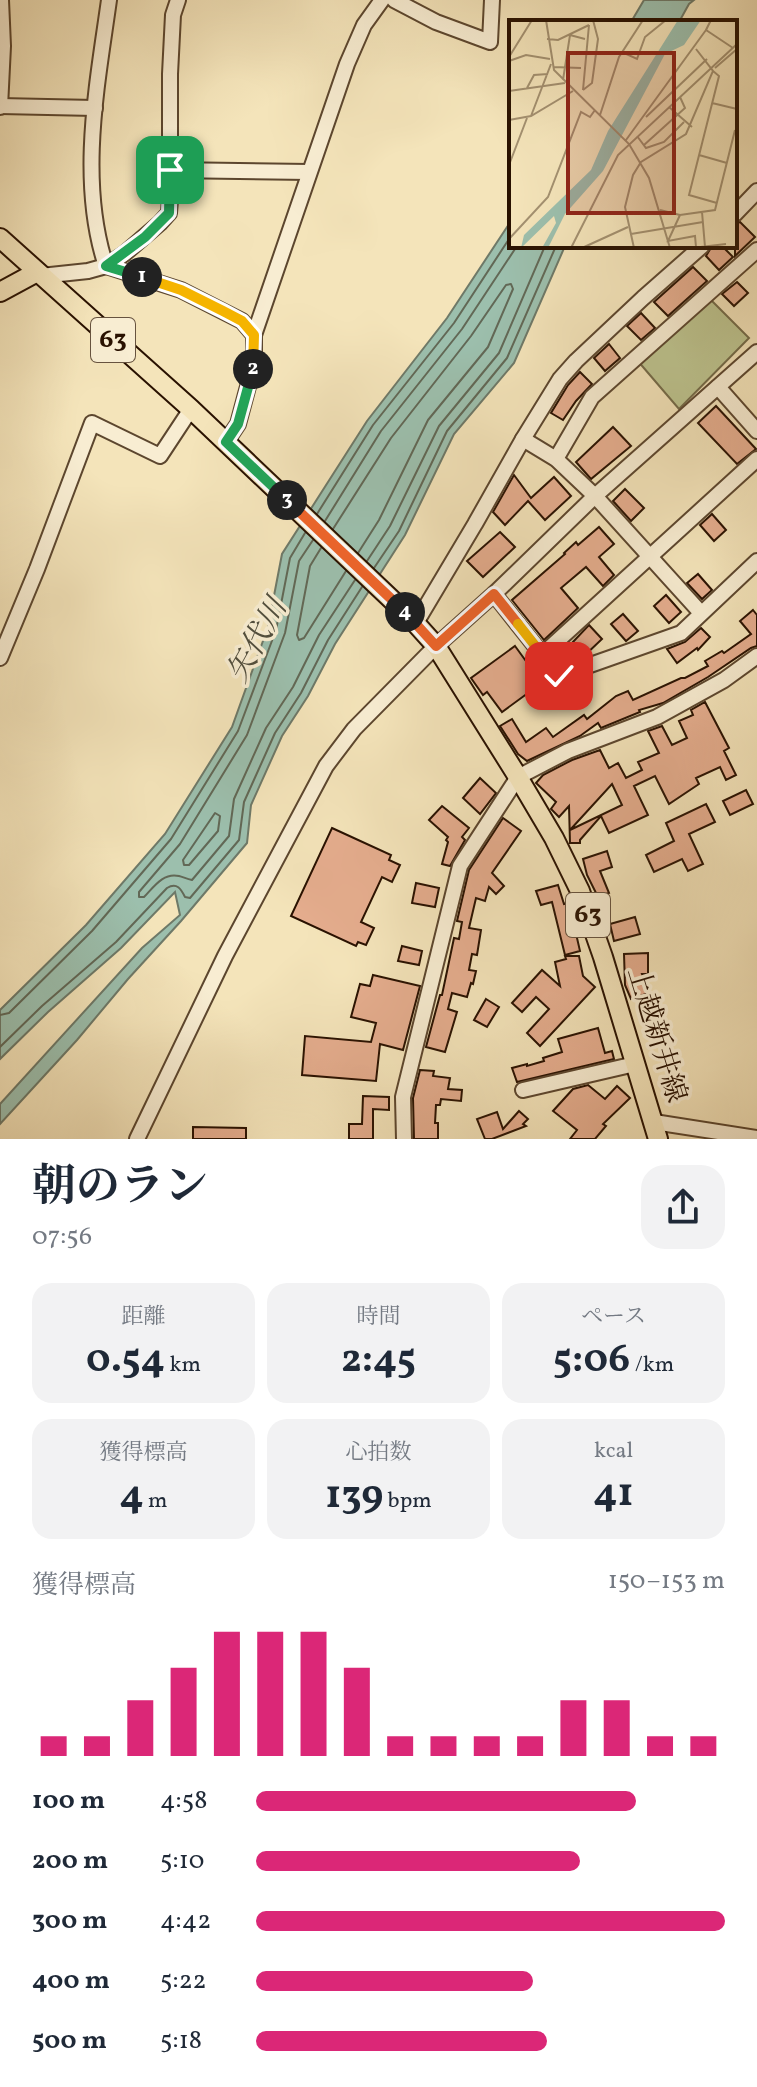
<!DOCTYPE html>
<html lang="ja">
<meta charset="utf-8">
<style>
:root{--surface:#fff;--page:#f2f2f3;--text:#1f2937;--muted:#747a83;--accent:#db2777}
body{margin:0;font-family:Vollkorn,"Noto Serif JP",serif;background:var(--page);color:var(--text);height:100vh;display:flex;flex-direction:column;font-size:30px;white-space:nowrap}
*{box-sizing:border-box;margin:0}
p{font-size:26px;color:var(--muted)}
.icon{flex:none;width:44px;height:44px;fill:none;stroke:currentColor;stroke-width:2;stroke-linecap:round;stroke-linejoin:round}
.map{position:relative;height:1139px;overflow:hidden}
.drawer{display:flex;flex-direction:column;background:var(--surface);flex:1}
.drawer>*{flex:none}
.pin{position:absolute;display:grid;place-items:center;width:68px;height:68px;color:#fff;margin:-34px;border-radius:16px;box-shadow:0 4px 12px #0006}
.km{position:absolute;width:40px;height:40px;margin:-20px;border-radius:50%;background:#222;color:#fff;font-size:22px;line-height:40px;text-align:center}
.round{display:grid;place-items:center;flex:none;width:84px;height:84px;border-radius:24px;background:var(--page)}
.summary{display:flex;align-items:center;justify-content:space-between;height:136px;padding:0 32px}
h1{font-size:44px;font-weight:700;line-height:60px}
.figures{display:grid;grid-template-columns:repeat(3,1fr);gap:12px;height:136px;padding:8px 32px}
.figures div{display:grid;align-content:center;border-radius:20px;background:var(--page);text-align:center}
.figures b{font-size:40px;font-weight:700}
.figures small{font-size:22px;font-weight:400}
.figures p{font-size:22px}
.chart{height:224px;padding:16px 32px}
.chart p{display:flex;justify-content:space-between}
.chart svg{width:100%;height:144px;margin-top:8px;stroke:var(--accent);stroke-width:6}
ul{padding:0 32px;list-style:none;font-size:26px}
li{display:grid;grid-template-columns:128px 96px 1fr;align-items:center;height:60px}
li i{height:20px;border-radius:10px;background:var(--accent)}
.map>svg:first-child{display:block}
.green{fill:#bdc48f;stroke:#736a48;stroke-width:2}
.water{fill:#9cbfad;stroke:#6e7968;stroke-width:2}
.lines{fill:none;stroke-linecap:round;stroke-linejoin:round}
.shore{stroke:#626856;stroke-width:2}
.building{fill:#e5ad8e;stroke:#291100;stroke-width:2;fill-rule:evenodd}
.minor-casing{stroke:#5c462e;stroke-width:18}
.major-casing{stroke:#291100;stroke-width:22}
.minor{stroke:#f8edd2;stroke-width:14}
.major{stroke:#f4e4ba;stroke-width:18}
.split-1-casing{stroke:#fff;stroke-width:16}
.split-2-casing{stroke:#fff;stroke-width:16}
.split-3-casing{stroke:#fff;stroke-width:16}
.split-4-casing{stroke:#fff;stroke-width:16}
.split-5-casing{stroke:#fff;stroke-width:16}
.split-6-casing{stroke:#fff;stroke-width:16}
.split-1{stroke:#22a559;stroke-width:10}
.split-2{stroke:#f5b400;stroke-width:10}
.split-3{stroke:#22a559;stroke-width:10}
.split-4{stroke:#f0652b;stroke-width:10}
.split-5{stroke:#f0652b;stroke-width:10}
.split-6{stroke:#f5b400;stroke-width:10}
.labels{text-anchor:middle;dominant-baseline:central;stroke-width:7;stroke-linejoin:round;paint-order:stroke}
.shield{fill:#f8edd2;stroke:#67533f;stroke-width:2}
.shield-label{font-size:26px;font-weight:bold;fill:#291100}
.street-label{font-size:28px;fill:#291100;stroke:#f8edd2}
.water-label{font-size:30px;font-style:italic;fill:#514e3d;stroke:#f8edd2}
.inset-road{fill:none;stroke:#a39070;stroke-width:2}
.view{fill:#8f2418;fill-opacity:0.15;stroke:#8f2418;stroke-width:4}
.inset-edge{fill:none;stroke:#291100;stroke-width:4}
</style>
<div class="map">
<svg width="757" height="1139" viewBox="0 0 757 1139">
<rect width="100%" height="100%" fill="#f4e4ba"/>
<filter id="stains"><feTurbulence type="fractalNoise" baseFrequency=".0025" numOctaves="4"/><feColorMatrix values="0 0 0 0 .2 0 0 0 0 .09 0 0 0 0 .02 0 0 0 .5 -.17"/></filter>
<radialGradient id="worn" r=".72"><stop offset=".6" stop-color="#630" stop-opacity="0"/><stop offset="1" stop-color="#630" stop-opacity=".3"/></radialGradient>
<polygon class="green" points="707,296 749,338 679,409 637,360"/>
<g class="water">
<polygon points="644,0 694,0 689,4 679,22 631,22"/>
<polygon points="511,221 511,246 565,246 514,363 454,434 405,535 335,644 308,696 282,736 251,805 247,843 181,921 128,979 77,1040 0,1124 0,1104 142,948 180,915 175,892 121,948 48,1012 0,1059 0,1010 86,925 165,834 232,727 268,627 282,554 367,421 447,318"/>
</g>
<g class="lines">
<g class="shore">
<polyline points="317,514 373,425 454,323 511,236"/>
<polyline points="325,521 381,431 462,329 517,246"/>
<polyline points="333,529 391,438 471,336 506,285 511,284 513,289 488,347 428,420 379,520 358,553"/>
<path d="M313 540 299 561 285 633 247 735 180 844 139 892V897H144C153 888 163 872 179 876 183 877 187 879 192 880L229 836 234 799 266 728 293 687 319 635 355 580"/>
<polyline points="321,548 310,566 297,635 299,640 304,638 346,571"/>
<polyline points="367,561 390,526 439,426 499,353 545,246"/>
<polyline points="374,568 399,531 447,431 507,358 556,246"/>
<polygon points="215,813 220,816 218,831 189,865 184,865 183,860"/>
<polyline points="0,1015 9,1013 92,931 171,839 238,731 276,630 290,558 305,533"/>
<path d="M0 1047 42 1006 116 942 167 888C177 882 181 889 185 897L190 898 239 840 244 802 275 733 301 693 328 640 362 587"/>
</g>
</g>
<g class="building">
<polygon points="740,222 755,237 735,256 735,224"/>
<polygon points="712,246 722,246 733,257 719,270 706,256"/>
<polygon points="693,267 707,281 668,316 654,302"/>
<polygon points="737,282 748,293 734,306 722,294"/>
<polygon points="641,313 655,328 641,340 627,326"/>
<polygon points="609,344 620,358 605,371 594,358"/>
<polygon points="580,372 592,384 576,401 563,420 551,413 568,385"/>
<polygon points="716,406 756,449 737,464 698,423"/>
<polygon points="613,427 631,446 591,479 576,462"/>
<polygon points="514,475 531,498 554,477 571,496 545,520 528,501 505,525 493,512"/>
<polygon points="625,489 644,508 631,521 613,501"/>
<polygon points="712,514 726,530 714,541 700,525"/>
<polygon points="599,527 614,544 599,557 614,575 603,586 586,567 561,588 578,608 544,640 512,600 565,554 564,553 576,542 578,545"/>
<polygon points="500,532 515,547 483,577 467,561"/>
<polygon points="698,574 712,590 702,599 687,583"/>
<polygon points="666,595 681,612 669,623 654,606"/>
<polygon points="753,610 757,615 757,646 751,648 708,677 663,703 639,710 640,712 601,728 598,723 580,736 527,761 518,754 500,726 512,719 526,742 546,728 553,737 584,715 587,719 616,696 628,691 633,700 681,678 685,678 708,666 705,661 722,651 724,653 751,634 740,621"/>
<polygon points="623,614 638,631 626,641 611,624"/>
<polygon points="589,625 602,639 583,657 571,644"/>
<polygon points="701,628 710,637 698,650 697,648 677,663 667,649 685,642"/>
<polygon points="515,646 544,686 531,696 528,693 502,712 487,692 483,695 471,678"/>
<path d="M705 702 729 748 724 751 736 775 726 780 720 767 696 778 699 784 669 804 655 776 634 786 648 815 609 833 601 816 580 840V843H570L569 806 559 817 551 809 556 802 536 783 543 775 572 760 600 750 609 768 618 763 626 778 642 770 638 762 659 753 648 731 662 726 672 745 687 738 679 721 693 715 691 710ZM612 784 622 805 570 830Z"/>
<polygon points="480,778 496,793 480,814 463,798"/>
<polygon points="746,790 753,804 730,815 723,801"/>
<polygon points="706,804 715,822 689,834 703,864 688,871 682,859 654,872 646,855 674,841 666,823"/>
<polygon points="442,806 469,828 462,837 465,840 450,866 442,864 448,842 446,840 448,837 429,820"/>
<polygon points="503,818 521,831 492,873 504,886 496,894 489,887 485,901 476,898 469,928 481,930 477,955 472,954 469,970 476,971 473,984 471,983 467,997 452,993 448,1009 457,1012 445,1052 426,1047 440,995 442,995 454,938 459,939 462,922 457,921 469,870"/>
<polygon points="332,828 391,855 389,860 400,865 392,882 382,877 361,922 374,928 366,945 358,942 356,946 291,916"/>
<polygon points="607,851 612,867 600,871 609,893 598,897 587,875 583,859"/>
<polygon points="416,883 439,888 435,907 412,903"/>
<polygon points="558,885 564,904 569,903 580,951 565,955 552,902 541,905 536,891"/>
<polygon points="635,917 640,934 614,941 610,924"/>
<polygon points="402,946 422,951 419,965 398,961"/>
<polygon points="648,953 648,974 642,974 649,993 631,999 625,985 624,954"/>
<polygon points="565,956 579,956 583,976 595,987 540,1046 527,1033 549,1009 536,997 522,1012 512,1003 542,970 560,986 555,962 566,959"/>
<polygon points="373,975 420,986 403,1050 380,1044 376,1081 302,1075 305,1036 371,1042 376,1023 351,1017 360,984 370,986"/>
<polygon points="486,999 499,1007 487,1027 474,1020"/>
<polygon points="598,1028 605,1053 612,1051 614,1059 517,1082 512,1068 527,1064 527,1066 544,1061 543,1058 562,1052 558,1039"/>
<polygon points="420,1070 434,1071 433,1076 450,1078 448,1089 462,1090 461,1101 441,1099 440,1105 436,1105 435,1123 438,1123 438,1139 414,1139 413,1098"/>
<polygon points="588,1085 605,1099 617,1086 630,1098 603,1124 606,1126 595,1139 570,1139 577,1130 553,1111 573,1089"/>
<polygon points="363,1096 389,1097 389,1110 373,1109 373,1139 349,1139 349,1124 362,1124"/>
<polygon points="519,1111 528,1119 523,1124 526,1126 492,1139 485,1139 477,1119 497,1112 503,1129"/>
<polygon points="193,1127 246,1128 246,1139 193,1139"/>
</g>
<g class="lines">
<g class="minor-casing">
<g id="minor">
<polyline points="394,0 436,22 490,42 492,0"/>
<polyline points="0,106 95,108"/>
<polyline points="0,107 3,46 1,0"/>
<polyline points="170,170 309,172"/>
<polyline points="735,214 757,191"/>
<path d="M106 266C78 181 97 86 109 0"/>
<polyline points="106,266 181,290 242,321 254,335"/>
<polyline points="41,276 88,271 106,266 124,254 160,223 169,213 170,199 170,74 173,15 178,0"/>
<polyline points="718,387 757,431"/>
<polyline points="523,439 556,459 595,496 701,613"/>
<polyline points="226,442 238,424 254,364 254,335 347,64 364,25 382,0"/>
<polyline points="556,459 592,397 757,250"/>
<polyline points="494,594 559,676 681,633 757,561"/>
<polyline points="416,623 475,524 523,439 560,379 576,361 643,298 702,246"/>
<polyline points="543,654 757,459"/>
<polyline points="0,658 37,569 92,423 160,456 191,409"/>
<polyline points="523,1090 635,1064"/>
<polyline points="654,1122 757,1138"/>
<polyline points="137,1139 225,956 326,766 354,729 436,646 494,594 595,496 757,352"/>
<polyline points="404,1139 403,1097 460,866 518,777 568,751 657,717 724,680 757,656"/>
</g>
</g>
<g class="major-casing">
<g id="major">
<polyline points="0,238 191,409 409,616 436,646 518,777 554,838 580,891 603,957 658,1139"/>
<polyline points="0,292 37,272"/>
</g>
</g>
<use href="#minor" class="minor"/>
<use href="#major" class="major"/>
</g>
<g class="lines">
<g class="split-1-casing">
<polyline id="split-1" points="142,277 106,266 145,237 169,213 170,170"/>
</g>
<g class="split-2-casing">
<polyline id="split-2" points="142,277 181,290 223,311 242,321 254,335 253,369"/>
</g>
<g class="split-3-casing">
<polyline id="split-3" points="253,369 238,424 226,442 287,500"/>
</g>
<g class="split-4-casing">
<polyline id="split-4" points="287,500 405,612"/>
</g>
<g class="split-5-casing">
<polyline id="split-5" points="405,612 436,646 494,594 518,624"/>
</g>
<g class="split-6-casing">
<polyline id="split-6" points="518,624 559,676"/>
</g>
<use href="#split-1" class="split-1"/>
<use href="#split-2" class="split-2"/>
<use href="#split-3" class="split-3"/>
<use href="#split-4" class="split-4"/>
<use href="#split-5" class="split-5"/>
<use href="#split-6" class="split-6"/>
</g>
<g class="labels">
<g class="shield">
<rect x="91" y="318" width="44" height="44" rx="6"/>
<rect x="566" y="893" width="44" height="44" rx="6"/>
</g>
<g class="shield-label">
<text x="113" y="340">63</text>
<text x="588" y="915">63</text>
</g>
<g class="street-label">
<text transform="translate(656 1035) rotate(73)">上越新井線</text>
</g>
<g class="water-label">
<text transform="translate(258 641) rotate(-61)">矢代川</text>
</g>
</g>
<g transform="translate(509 20)">
<rect width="228" height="228" fill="#f4e4ba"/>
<path d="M169 0H192L175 25 156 34 94 151 56 194 39 228H33L47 203 45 196 12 228 15 215 82 150 99 111Z" fill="#9cbfad"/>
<path class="inset-road" d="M37 0 45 50 120 124 140 158 161 228M202 0 197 10 224 28M38 19 49 20 80 5M113 32 128 39 136 17 157 0M0 37 23 0M0 41 17 35 41 39M44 47 72 48M206 48 228 29M204 51 210 56 180 175 208 183M54 60 61 15 76 19M18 68 25 55 39 54M74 70 83 63 89 19 84 0M74 70 80 5M0 71 56 63M203 83 228 89M160 87 183 107M91 95 110 37 134 0M22 96 42 44M137 97 198 39M0 100 22 96 64 71M128 116 137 128 155 122 175 102M117 120 197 10M135 125 176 88 171 77M190 135 218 143M0 145 18 98M151 190 171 195 206 190 226 110M193 192 196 227M171 195 159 221 186 216 187 227M122 214 194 202M0 219 39 177 72 92 81 97 86 90M62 228 109 135 228 24M73 228 119 207M125 228 116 187 124 155 132 142 177 114 204 51 187 29M183 228 217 224"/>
<path class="view" d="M59 33H165V193H59Z"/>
<rect width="228" height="228" class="inset-edge"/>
</g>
<rect width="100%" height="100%" filter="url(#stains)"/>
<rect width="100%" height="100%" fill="url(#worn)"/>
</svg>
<div class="pin" style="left:170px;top:170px;background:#1e9e55"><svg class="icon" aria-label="arrive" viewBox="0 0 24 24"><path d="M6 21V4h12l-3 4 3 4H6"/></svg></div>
<div class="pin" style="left:559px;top:676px;background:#d93025"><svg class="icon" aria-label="check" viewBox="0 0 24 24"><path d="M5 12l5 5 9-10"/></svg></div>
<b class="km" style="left:142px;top:277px">1</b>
<b class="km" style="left:253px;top:369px">2</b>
<b class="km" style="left:287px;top:500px">3</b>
<b class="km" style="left:405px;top:612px">4</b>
</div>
<section class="drawer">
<div class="summary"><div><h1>朝のラン</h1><p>07:56</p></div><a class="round"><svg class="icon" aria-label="share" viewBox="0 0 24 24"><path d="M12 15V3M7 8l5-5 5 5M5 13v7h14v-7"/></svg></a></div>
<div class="figures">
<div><p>距離</p><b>0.54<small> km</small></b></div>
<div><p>時間</p><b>2:45</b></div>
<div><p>ペース</p><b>5:06<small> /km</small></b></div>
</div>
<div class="figures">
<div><p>獲得標高</p><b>4<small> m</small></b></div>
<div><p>心拍数</p><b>139<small> bpm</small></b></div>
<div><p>kcal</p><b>41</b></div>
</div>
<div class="chart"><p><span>獲得標高</span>150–153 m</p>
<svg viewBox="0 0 160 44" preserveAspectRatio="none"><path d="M5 44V38M15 44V38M25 44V27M35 44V17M45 44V6M55 44V6M65 44V6M75 44V17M85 44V38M95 44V38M105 44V38M115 44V38M125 44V27M135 44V27M145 44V38M155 44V38"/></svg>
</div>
<ul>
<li><b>100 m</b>4:58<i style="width:81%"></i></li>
<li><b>200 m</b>5:10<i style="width:69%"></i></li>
<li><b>300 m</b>4:42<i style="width:100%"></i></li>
<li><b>400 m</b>5:22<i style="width:59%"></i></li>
<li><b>500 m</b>5:18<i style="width:62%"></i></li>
</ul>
</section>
